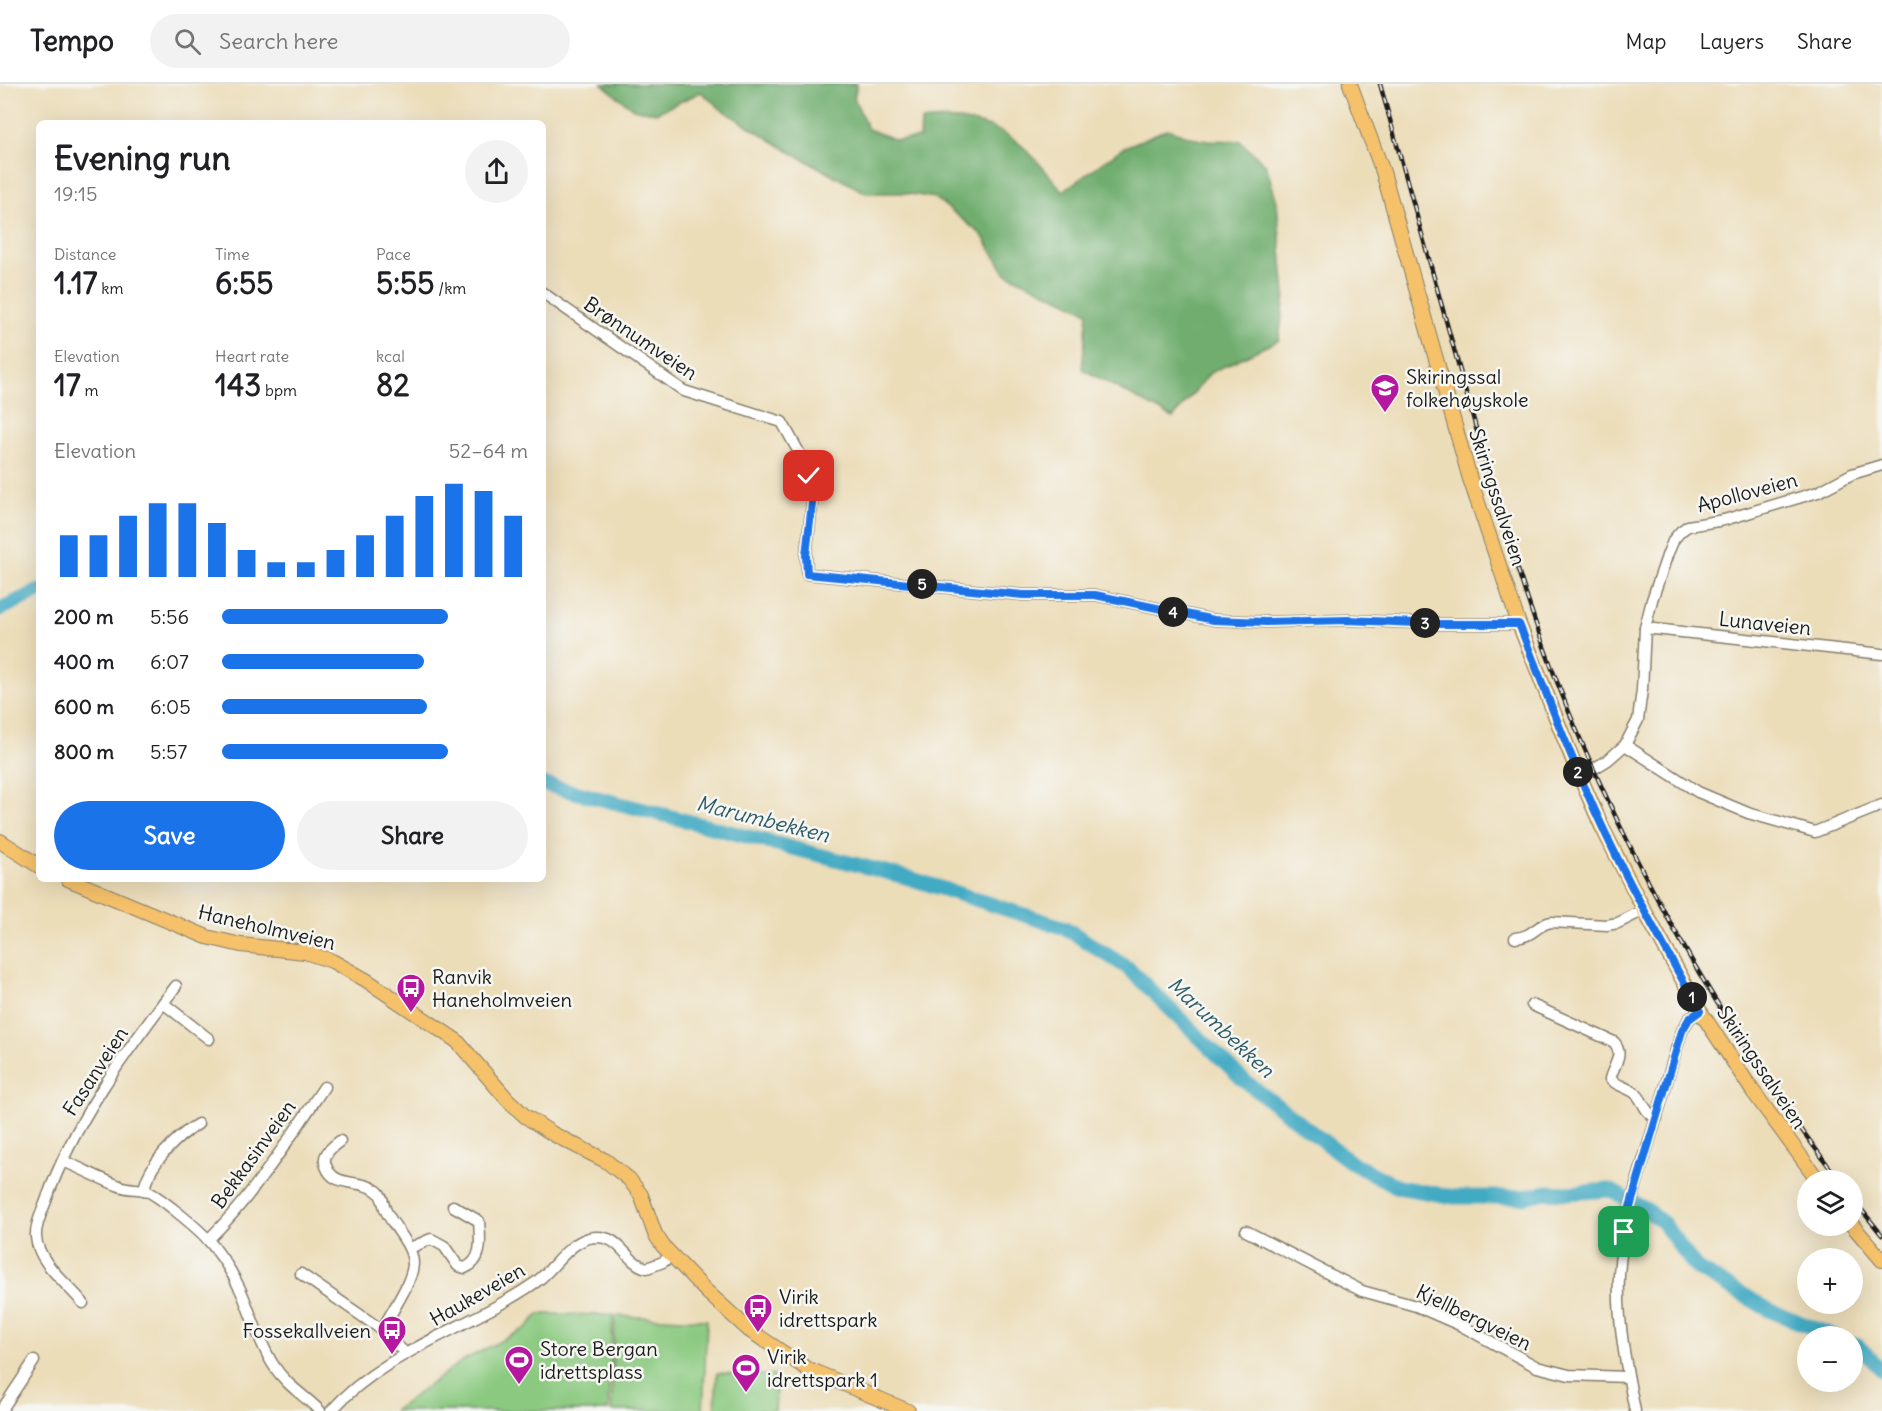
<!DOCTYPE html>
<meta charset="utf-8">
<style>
:root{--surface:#fff;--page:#f2f2f2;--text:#202124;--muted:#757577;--line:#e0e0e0;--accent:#1a73e8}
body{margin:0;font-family:Delius,sans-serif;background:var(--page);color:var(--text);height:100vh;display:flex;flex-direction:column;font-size:22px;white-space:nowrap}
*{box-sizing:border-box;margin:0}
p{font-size:20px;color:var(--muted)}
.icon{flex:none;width:33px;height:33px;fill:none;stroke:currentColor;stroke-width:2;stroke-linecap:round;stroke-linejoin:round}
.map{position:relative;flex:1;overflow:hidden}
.panel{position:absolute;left:36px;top:36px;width:510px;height:762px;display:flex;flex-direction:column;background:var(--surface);border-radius:9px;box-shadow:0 6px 24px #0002}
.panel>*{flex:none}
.tools{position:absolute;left:1797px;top:1086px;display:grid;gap:12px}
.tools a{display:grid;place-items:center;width:66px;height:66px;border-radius:50%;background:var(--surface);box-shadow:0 6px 24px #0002;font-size:30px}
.pin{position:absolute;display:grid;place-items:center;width:51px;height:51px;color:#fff;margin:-26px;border-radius:12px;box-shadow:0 3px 9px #0006}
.km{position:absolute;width:30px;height:30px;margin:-15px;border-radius:50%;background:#222;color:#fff;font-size:16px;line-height:30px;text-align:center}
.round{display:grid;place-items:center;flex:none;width:63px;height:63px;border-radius:32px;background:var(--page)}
.headline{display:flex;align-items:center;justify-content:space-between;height:102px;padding:0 18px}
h1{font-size:33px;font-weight:800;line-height:45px}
.metrics{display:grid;grid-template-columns:repeat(3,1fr);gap:9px;height:102px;padding:6px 18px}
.metrics div{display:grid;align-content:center}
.metrics b{font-size:30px;font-weight:800}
.metrics small{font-size:16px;font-weight:400}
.metrics p{font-size:16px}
.chart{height:168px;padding:12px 18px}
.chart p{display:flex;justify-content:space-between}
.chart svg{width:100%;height:108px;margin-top:6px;stroke:var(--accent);stroke-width:6}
.cta{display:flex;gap:12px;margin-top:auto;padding:12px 18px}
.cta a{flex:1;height:69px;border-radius:36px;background:var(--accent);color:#fff;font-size:24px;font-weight:800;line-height:69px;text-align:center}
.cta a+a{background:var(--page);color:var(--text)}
ul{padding:0 18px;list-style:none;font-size:20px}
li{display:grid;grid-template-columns:96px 72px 1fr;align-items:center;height:45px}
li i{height:15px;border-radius:8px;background:var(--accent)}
header{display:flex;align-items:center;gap:36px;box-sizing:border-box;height:84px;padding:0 30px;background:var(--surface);border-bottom:2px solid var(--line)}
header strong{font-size:28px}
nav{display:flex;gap:33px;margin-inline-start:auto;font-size:21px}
.search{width:420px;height:54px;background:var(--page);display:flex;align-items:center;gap:15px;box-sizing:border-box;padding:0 21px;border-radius:33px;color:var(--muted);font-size:22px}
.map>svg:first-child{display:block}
.green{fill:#8bc980;stroke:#54724e;stroke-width:1.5}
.forest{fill:#70ad6e;stroke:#466445;stroke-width:1.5}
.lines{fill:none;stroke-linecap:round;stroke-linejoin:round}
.river{stroke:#43aac3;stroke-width:15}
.minor-casing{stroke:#847c6a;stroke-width:13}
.major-casing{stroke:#847c6a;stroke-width:16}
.minor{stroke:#fff;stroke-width:10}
.major{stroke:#f5c16b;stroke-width:14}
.rail-casing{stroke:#1c1c1c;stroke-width:4.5}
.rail{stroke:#f6f6f2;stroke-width:2;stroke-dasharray:7;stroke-linecap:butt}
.route-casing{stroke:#fff;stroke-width:12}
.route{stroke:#1a73e8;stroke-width:8}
.labels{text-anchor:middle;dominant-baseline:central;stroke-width:5;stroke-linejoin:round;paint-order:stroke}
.street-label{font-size:20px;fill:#1c1c1c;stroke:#f6f6f2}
.poi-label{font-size:20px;fill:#1c1c1c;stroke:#f6f6f2;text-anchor:start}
.water-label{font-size:21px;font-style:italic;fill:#2e5c67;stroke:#f6f6f2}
</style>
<header>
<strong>Tempo</strong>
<div class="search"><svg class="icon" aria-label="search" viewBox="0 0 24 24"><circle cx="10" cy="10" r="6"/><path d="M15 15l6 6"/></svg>Search here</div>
<nav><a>Map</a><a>Layers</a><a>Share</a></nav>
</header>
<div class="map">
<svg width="1882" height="1327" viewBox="0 0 1882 1327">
<rect width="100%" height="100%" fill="#f6f6f2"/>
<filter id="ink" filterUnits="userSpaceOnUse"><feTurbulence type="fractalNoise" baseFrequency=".0167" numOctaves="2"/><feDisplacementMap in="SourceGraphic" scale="12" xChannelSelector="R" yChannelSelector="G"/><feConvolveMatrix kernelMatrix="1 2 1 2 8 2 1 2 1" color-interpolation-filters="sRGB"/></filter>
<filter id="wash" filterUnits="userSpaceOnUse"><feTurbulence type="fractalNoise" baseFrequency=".008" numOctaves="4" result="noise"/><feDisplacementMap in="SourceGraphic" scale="24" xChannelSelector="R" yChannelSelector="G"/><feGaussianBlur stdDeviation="1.35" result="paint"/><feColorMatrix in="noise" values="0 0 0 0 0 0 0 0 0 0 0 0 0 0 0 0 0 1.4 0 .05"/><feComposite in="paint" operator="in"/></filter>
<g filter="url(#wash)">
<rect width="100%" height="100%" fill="#ecddb9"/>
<g class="green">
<polygon points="539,1230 613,1231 608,1327 394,1327 462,1277 526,1244"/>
<polygon points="615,1232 707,1236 703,1327 611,1327"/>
<polygon points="717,1289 777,1292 775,1327 715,1327"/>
</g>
<path class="forest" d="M602 0H857L854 14 868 45 896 56 920 54 921 37C955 32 996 38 1022 62 1037 75 1050 93 1063 107L1123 64 1167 45 1200 56 1240 57 1266 81 1277 118 1285 211 1279 256 1210 289 1173 334 1082 285 1088 228 1005 189 982 151 935 114 904 109H866L794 70 722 26 701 8 656 29 633 25Z"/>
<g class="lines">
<g class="river">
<polyline points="0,525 39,507"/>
<polyline points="543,700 909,794 1065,844 1128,884 1241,994 1352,1079 1398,1103 1454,1113 1523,1113 1547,1108 1567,1109 1610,1106 1647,1126 1663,1139 1696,1184 1771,1227 1834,1252"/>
<polyline points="1852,1260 1858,1262 1882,1286"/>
</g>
</g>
</g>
<g filter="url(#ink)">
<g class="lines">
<g class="minor-casing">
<g id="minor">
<polyline points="543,209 684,307 782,338 801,372 809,392 813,411 806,471 807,490 1023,511 1095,511 1214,536 1266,538 1348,536 1439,540 1519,540"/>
<polyline points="1645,544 1882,570"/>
<polyline points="1625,661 1698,708 1748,729 1815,748 1882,721"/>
<polyline points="1580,693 1608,676 1625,661 1638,636 1642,606 1645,544 1652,516 1668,469 1674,455 1681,447 1688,442 1724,436 1818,408 1852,390 1882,381"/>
<path d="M1515 854C1535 852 1534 842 1551 838L1607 841 1618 839 1644 826"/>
<polyline points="163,919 209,955"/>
<path d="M1532 921 1614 958C1625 970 1613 982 1610 995 1617 1002 1627 1003 1635 1009 1645 1017 1642 1027 1657 1034"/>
<path d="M340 1057C332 1063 321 1071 326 1082 334 1105 361 1094 377 1107 383 1111 383 1121 386 1127 394 1144 413 1161 413 1180 412 1199 391 1228 382 1246"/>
<path d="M63 1077C81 1084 98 1094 117 1101 128 1106 135 1104 144 1106 156 1109 200 1146 209 1157 221 1171 233 1190 241 1207 252 1232 259 1259 274 1282 286 1301 305 1312 320 1327"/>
<path d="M144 1106C148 1081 177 1052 198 1040"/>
<polyline points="1246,1147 1362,1207 1416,1222 1462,1242 1537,1283 1569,1291 1628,1293"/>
<path d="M208 1156C252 1113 290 1054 324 1003"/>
<path d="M410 1164 431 1155 444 1162 458 1182 465 1184C484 1176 480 1154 479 1137L453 1122"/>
<polyline points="301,1190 382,1246 406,1270"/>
<path d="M83 1219C67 1199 38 1179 36 1153 35 1141 42 1128 46 1117 74 1037 125 969 176 902"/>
<polyline points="1,1327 34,1277"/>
<path d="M331 1327C386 1266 470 1244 536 1198 554 1185 567 1160 589 1154 621 1147 624 1179 647 1184L663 1178 671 1172"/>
<path d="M1635 1327C1626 1282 1617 1237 1619 1191 1622 1141 1638 1095 1652 1048 1663 1014 1671 980 1682 947L1689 935 1700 927"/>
</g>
</g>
<g class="major-casing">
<g id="major">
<polyline points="1350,0 1383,88 1470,395 1519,540 1574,679 1602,743 1644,826 1700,927 1752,1006 1818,1096"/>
<polyline points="0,757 39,782"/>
<polyline points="68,795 207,853 241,861 305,868 332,877 366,896 457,957 507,1015 525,1032 553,1050 606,1077 629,1095 641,1111 655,1150 663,1162 706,1207 749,1246 806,1284 908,1327"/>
<polyline points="1852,1141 1882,1176"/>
</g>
</g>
<use href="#minor" class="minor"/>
<use href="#major" class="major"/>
<g class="rail-casing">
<g id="rail">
<path d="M1380 0C1410 106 1439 213 1469 319 1498 423 1528 528 1569 628 1638 796 1729 952 1839 1096"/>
<polyline points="1852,1114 1882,1151"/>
</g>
</g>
<use href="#rail" class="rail"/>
</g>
</g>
<g class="lines" filter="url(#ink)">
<g class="route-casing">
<path id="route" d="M809 392 813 411 806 471 807 490 1023 511H1095L1214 536 1266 538 1348 536 1439 540H1519C1546 608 1571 676 1602 742 1631 805 1666 866 1700 927L1689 935 1682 947 1630 1123 1624 1148"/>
</g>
<use href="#route" class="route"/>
</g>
<defs>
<g id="school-pin" transform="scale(1.5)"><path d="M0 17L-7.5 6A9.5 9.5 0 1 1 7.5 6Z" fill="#b5179e" stroke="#f6f6f2"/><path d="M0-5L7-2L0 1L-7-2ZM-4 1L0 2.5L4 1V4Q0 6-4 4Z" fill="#fff"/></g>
<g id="bus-pin" transform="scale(1.5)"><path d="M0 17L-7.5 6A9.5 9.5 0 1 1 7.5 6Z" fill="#b5179e" stroke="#f6f6f2"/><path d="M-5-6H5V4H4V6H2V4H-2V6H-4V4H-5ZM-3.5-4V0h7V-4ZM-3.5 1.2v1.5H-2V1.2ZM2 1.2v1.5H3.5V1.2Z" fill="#fff"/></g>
<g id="stadium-pin" transform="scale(1.5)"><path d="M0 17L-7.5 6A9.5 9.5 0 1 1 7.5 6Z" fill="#b5179e" stroke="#f6f6f2"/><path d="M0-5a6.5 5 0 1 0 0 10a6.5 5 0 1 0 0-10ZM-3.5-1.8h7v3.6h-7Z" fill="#fff"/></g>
</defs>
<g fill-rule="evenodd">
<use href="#school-pin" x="1385" y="304"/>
<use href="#bus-pin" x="411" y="904"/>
<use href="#bus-pin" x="758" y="1224"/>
<use href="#bus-pin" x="392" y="1246"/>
<use href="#stadium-pin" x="519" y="1276"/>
<use href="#stadium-pin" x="746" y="1284"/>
</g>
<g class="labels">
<g class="street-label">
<text transform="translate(641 254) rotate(34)">Brønnumveien</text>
<text transform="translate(1747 408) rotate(-15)">Apolloveien</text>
<text transform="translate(1498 413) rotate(72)">Skiringssalveien</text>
<text transform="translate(1765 539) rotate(6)">Lunaveien</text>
<text transform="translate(267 843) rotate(13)">Haneholmveien</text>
<text transform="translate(1762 983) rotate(56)">Skiringssalveien</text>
<text transform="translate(95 987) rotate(-57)">Fasanveien</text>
<text transform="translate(253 1070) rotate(-54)">Bekkasinveien</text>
<text transform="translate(477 1210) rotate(-30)">Haukeveien</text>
<text transform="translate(1474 1233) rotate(26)">Kjellbergveien</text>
</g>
<g class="poi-label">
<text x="1406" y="292">Skiringssal<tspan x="1406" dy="23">folkehøyskole</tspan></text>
<text x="432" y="892">Ranvik<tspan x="432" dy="23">Haneholmveien</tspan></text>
<text x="779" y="1212">Virik<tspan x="779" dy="23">idrettspark</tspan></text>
<text x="371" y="1246" text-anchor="end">Fossekallveien</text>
<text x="540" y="1264">Store Bergan<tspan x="540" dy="23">idrettsplass</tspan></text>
<text x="767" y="1272">Virik<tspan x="767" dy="23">idrettspark 1</tspan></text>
</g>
<g class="water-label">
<text transform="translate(763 735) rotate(14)">Marumbekken</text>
<text transform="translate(1221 943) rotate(43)">Marumbekken</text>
</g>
</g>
</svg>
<div class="tools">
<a><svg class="icon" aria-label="layers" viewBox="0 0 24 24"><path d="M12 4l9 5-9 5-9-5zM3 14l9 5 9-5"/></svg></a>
<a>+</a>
<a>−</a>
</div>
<div class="pin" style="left:1624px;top:1148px;background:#1e9e55"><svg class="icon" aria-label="arrive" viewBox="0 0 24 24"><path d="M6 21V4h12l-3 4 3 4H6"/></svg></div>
<div class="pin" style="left:809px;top:392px;background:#d93025"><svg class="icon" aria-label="check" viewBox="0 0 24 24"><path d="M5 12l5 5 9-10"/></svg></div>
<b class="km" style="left:1692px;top:913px">1</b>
<b class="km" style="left:1578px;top:688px">2</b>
<b class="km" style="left:1425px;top:539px">3</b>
<b class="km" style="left:1173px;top:528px">4</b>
<b class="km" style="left:922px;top:500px">5</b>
<section class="panel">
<div class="headline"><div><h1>Evening run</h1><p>19:15</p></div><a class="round"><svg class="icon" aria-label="share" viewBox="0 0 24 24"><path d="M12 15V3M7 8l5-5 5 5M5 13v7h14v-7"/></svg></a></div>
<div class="metrics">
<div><p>Distance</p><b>1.17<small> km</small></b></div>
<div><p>Time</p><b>6:55</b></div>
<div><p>Pace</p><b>5:55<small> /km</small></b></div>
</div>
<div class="metrics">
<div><p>Elevation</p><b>17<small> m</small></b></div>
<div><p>Heart rate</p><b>143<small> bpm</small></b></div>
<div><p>kcal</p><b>82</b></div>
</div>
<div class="chart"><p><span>Elevation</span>52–64 m</p>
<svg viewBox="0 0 160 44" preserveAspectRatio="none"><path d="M5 44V27M15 44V27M25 44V19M35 44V14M45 44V14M55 44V22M65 44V33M75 44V38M85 44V38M95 44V33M105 44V27M115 44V19M125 44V11M135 44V6M145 44V9M155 44V19"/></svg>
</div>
<ul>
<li><b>200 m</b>5:56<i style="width:74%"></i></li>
<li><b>400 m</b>6:07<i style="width:66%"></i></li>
<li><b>600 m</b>6:05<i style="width:67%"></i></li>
<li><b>800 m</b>5:57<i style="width:74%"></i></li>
</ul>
<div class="cta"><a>Save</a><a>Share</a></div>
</section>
</div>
